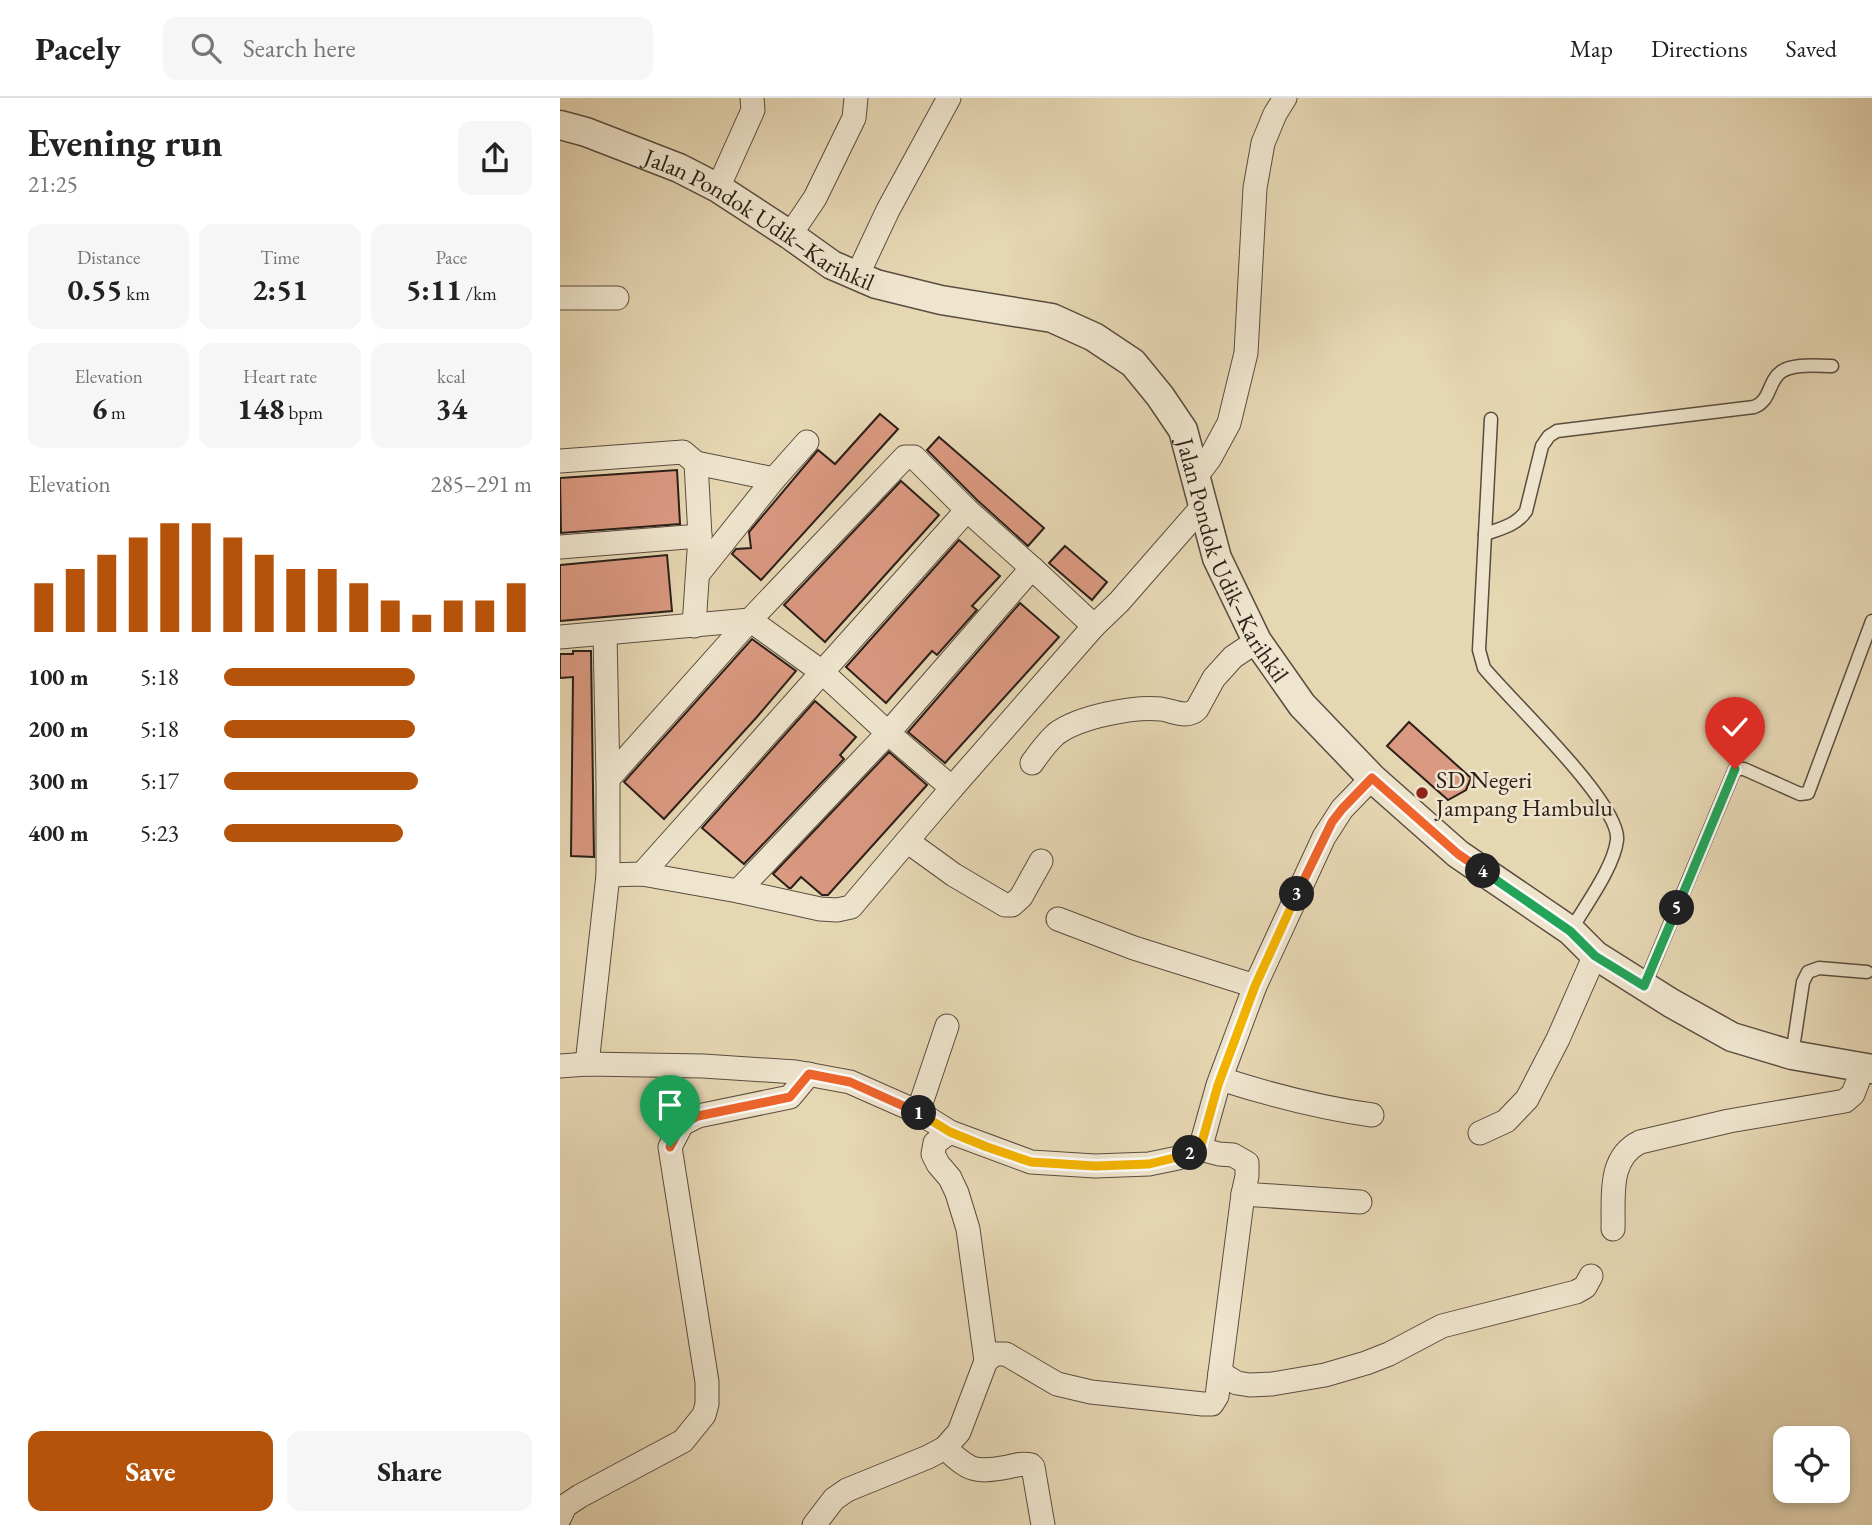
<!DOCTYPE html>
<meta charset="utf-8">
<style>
:root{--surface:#fff;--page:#f6f6f6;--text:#222;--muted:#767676;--line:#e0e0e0;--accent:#b45309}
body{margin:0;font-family:"EB Garamond",serif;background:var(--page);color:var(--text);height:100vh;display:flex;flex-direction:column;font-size:26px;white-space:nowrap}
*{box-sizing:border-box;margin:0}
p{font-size:23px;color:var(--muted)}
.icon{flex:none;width:38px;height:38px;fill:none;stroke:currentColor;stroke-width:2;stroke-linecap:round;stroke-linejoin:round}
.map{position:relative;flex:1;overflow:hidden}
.side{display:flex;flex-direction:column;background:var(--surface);width:560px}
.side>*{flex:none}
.buttons{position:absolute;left:1213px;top:1328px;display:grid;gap:14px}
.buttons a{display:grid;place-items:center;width:77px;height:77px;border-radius:14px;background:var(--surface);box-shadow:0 4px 10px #0003;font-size:35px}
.pin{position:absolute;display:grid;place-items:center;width:60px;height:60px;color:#fff;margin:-72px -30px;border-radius:50% 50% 50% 0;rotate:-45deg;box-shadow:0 0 7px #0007}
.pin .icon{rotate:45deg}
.km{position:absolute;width:35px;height:35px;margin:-18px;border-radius:50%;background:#222;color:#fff;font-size:19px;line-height:35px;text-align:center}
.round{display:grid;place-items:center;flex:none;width:74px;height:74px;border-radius:14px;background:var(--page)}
.head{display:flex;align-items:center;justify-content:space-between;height:119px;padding:0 28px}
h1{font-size:38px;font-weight:700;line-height:52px}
.stats{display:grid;grid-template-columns:repeat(3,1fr);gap:10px;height:119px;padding:7px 28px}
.stats div{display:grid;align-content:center;border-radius:14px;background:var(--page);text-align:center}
.stats b{font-size:30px;font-weight:700}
.stats small{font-size:19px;font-weight:400}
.stats p{font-size:19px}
.chart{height:196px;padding:14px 28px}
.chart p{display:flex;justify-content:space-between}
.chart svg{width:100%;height:126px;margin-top:7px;stroke:var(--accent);stroke-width:6}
.primary-button{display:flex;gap:14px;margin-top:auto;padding:14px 28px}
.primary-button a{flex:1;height:80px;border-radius:14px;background:var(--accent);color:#fff;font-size:28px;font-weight:700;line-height:80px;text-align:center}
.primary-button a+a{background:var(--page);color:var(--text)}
ul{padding:0 28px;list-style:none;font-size:23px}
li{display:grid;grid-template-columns:112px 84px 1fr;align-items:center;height:52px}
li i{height:18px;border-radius:9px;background:var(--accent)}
header{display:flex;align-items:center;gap:42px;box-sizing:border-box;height:98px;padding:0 35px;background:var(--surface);border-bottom:2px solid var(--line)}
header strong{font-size:33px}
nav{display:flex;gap:38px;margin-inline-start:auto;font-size:24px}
.search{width:490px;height:63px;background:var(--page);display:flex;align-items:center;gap:18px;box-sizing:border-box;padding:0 24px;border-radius:14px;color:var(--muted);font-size:26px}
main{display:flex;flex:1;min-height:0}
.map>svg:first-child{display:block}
.building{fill:#da9981;stroke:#2b1f18;stroke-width:2}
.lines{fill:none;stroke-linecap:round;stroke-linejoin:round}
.service-casing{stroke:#5a4d3f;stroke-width:15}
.minor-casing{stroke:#5a4d3f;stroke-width:25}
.tertiary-casing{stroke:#5a4d3f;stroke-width:31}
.service{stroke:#efe5ce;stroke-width:12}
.minor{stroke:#efe5ce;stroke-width:23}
.tertiary{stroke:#efe5ce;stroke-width:28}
.split-1-casing{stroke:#fff;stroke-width:14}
.split-2-casing{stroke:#fff;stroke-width:14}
.split-3-casing{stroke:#fff;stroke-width:14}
.split-4-casing{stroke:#fff;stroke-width:14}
.split-5-casing{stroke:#fff;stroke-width:14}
.split-6-casing{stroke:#fff;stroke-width:14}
.split-1{stroke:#f0652b;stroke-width:9}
.split-2{stroke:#f5b400;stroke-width:9}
.split-3{stroke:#f5b400;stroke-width:9}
.split-4{stroke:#f0652b;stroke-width:9}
.split-5{stroke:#22a559;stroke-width:9}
.split-6{stroke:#22a559;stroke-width:9}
.poi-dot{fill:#8f2418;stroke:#efe5ce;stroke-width:2.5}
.labels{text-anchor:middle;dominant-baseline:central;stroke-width:5;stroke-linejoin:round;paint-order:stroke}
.street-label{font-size:24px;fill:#2b1f18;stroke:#efe5ce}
.poi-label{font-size:24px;fill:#2b1f18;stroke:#efe5ce;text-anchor:start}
</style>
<header>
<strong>Pacely</strong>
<div class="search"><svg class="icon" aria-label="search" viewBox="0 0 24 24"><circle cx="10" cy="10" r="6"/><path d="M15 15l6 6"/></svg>Search here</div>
<nav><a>Map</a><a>Directions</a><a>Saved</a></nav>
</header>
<main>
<section class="side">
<div class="head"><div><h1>Evening run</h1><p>21:25</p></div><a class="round"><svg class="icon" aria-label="share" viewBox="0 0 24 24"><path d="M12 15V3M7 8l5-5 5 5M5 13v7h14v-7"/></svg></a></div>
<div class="stats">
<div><p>Distance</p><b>0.55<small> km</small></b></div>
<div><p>Time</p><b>2:51</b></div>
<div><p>Pace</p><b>5:11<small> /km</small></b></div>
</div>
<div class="stats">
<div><p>Elevation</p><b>6<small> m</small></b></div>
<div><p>Heart rate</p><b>148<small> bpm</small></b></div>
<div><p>kcal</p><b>34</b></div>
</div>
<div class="chart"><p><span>Elevation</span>285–291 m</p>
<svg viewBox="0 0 160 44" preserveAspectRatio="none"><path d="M5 44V27M15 44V22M25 44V17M35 44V11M45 44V6M55 44V6M65 44V11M75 44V17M85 44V22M95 44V22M105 44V27M115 44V33M125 44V38M135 44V33M145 44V33M155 44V27"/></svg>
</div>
<ul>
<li><b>100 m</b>5:18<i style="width:62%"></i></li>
<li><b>200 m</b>5:18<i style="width:62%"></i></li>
<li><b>300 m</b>5:17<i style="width:63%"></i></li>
<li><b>400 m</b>5:23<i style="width:58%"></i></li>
</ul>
<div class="primary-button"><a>Save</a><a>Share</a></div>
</section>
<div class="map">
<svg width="1312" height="1427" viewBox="0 0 1312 1427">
<rect width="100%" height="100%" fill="#e6d7b3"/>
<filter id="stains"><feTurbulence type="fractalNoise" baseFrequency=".00286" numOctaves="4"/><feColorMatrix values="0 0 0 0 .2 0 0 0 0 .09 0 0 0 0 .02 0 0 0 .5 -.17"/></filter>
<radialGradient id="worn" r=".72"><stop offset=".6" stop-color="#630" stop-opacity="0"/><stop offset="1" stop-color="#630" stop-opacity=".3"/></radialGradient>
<g class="building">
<polygon points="320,316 338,331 201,482 172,456 176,451 191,450 189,434 258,352 275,366"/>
<polygon points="379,339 484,430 468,448 417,402 367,352"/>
<polygon points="117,372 120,426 1,435 0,380"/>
<polygon points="341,383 379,417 265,544 224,507"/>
<polygon points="399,442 440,478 412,508 417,512 377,557 372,553 326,605 286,569"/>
<polygon points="505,448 547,484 532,502 489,465"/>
<polygon points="107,457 112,513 0,523 0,467"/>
<polygon points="460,505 499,539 385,665 348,634"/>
<polygon points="192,541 236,573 196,620 104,721 64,684"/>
<polygon points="13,553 31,553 34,759 11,758 13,579 0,580 0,556 13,556"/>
<polygon points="255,603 296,639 280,657 284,661 184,766 142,730"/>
<polygon points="849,624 911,680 906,692 888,702 827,648"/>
<polygon points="329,654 367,687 268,797 262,797 241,779 231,790 229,790 213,776"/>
</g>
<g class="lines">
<g class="service-casing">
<g id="service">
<path d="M931 321 919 552 924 570C950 602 1061 706 1057 742 1054 769 1025 808 1011 832"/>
<path d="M925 436C940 431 957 427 966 413L982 348 989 338 997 333 1194 309C1211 303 1208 283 1221 274 1233 265 1257 268 1272 268"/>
<polyline points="1084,888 1175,671 1184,671 1240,696 1248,695 1312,523"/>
<polyline points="1232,957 1243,884 1248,874 1259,870 1307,874"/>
</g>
</g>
<g class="minor-casing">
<g id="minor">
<polyline points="158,90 193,12 192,0"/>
<polyline points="230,137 255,100 294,20 296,0"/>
<polyline points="297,178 328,112 389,0"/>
<polyline points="0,200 57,200"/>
<polyline points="0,363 123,354 136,365 140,438 134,528"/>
<polyline points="136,365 214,381"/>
<polyline points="635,380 650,360 669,325 686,255 695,90 703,45 715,16 725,0"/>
<polyline points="0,449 140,438"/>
<polyline points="138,476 214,381 247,344"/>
<polyline points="45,536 48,681"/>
<polyline points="0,539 190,522 345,359 354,359 407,412 472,470 534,528 559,504 643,408"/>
<path d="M472 665C479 655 487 644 496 636 518 619 574 608 601 611 614 613 627 621 637 611L654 580 673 559 697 543"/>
<polyline points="347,743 394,777 445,807 452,807 461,799 481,763"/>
<polyline points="82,776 407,412"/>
<polyline points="48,777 82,776 178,793 260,811 277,812 291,809 392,690"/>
<polyline points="178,793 328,635 472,470"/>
<polyline points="498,821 574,850 695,888"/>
<polyline points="27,966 48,777 48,681 190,522 262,574 328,635 392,690 534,528"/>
<polyline points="0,968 27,966 143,968 236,974 290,984 358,1014 390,1034 471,1064 535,1068 589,1066 618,1060 640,1051 659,1056 673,1057 687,1065 687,1078 683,1096 800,1104"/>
<path d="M661 981C711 997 761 1010 812 1017"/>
<polyline points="358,1014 387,928"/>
<polyline points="390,1034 375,1045 373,1056 378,1066 390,1080 397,1095 408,1131 426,1263"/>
<polyline points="920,1035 946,1023 967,1001 998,941 1035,857"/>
<polyline points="640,1051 658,987 695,888 764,739 782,711 812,680"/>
<path d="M1053 1131C1054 1100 1047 1060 1080 1044L1169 1023 1285 1003 1293 996 1303 970"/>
<polyline points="660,1275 677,1285 690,1287 712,1286 765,1277 806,1265 829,1256 882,1228 1016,1194 1025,1189 1031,1178"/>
<path d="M385 1350C410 1373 414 1375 448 1369 456 1367 463 1365 471 1367L473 1369 483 1427"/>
<polyline points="0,1419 5,1408 20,1398 123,1343 144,1317 147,1306 147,1284 110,1049 122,1026 138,1018 230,999 249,976"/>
<polyline points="254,1427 274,1401 287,1392 368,1359 385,1350 399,1334 426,1263 435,1256 446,1256 497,1286 531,1294 643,1306 652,1306 657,1298 683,1096"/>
</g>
</g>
<g class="tertiary-casing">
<g id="tertiary">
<path id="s1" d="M0 27 26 34 119 70 158 90 230 137 272 167 316 186 381 202 492 220 534 239 573 265 600 298 623 332 657 460 697 543 742 607 812 680 898 756 1011 833 1035 857 1111 905 1172 939 1232 957 1312 971"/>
</g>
</g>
<use href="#service" class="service"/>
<use href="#minor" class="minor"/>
<use href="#tertiary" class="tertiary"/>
</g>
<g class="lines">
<g class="split-1-casing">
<polyline id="split-1" points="110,1049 122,1026 138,1018 230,999 249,976 290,984 359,1015"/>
</g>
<g class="split-2-casing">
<polyline id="split-2" points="359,1015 390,1034 427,1049 471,1064 535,1068 589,1066 618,1059 630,1055"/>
</g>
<g class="split-3-casing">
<polyline id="split-3" points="630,1055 640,1051 658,987 695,888 737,796"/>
</g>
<g class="split-4-casing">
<polyline id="split-4" points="737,796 772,724 782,711 812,680 898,756 923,773"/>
</g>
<g class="split-5-casing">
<polyline id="split-5" points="923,773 1010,833 1035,858 1084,888 1117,810"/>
</g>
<g class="split-6-casing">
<polyline id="split-6" points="1117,810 1175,671"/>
</g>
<use href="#split-1" class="split-1"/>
<use href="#split-2" class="split-2"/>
<use href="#split-3" class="split-3"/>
<use href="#split-4" class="split-4"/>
<use href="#split-5" class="split-5"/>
<use href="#split-6" class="split-6"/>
</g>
<circle class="poi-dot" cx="862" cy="695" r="7"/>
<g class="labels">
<g class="street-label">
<text stroke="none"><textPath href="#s1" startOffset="222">Jalan Pondok Udik–Karihkil</textPath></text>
<text stroke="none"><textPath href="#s1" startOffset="852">Jalan Pondok Udik–Karihkil</textPath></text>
</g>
<g class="poi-label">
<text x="876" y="681">SD Negeri<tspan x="876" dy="28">Jampang Hambulu</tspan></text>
</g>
</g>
<rect width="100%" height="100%" filter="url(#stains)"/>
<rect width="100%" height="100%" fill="url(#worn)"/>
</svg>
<div class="buttons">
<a><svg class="icon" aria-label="locate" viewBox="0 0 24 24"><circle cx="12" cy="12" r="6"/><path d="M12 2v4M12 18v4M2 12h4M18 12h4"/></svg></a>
</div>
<div class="pin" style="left:110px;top:1049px;background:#1e9e55"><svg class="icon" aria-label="arrive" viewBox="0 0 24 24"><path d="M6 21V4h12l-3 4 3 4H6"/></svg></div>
<div class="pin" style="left:1175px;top:671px;background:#d93025"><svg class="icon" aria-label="check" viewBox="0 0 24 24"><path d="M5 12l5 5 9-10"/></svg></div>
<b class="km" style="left:359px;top:1015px">1</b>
<b class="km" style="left:630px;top:1055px">2</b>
<b class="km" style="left:737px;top:796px">3</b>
<b class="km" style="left:923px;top:773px">4</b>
<b class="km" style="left:1117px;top:810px">5</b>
</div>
</main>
